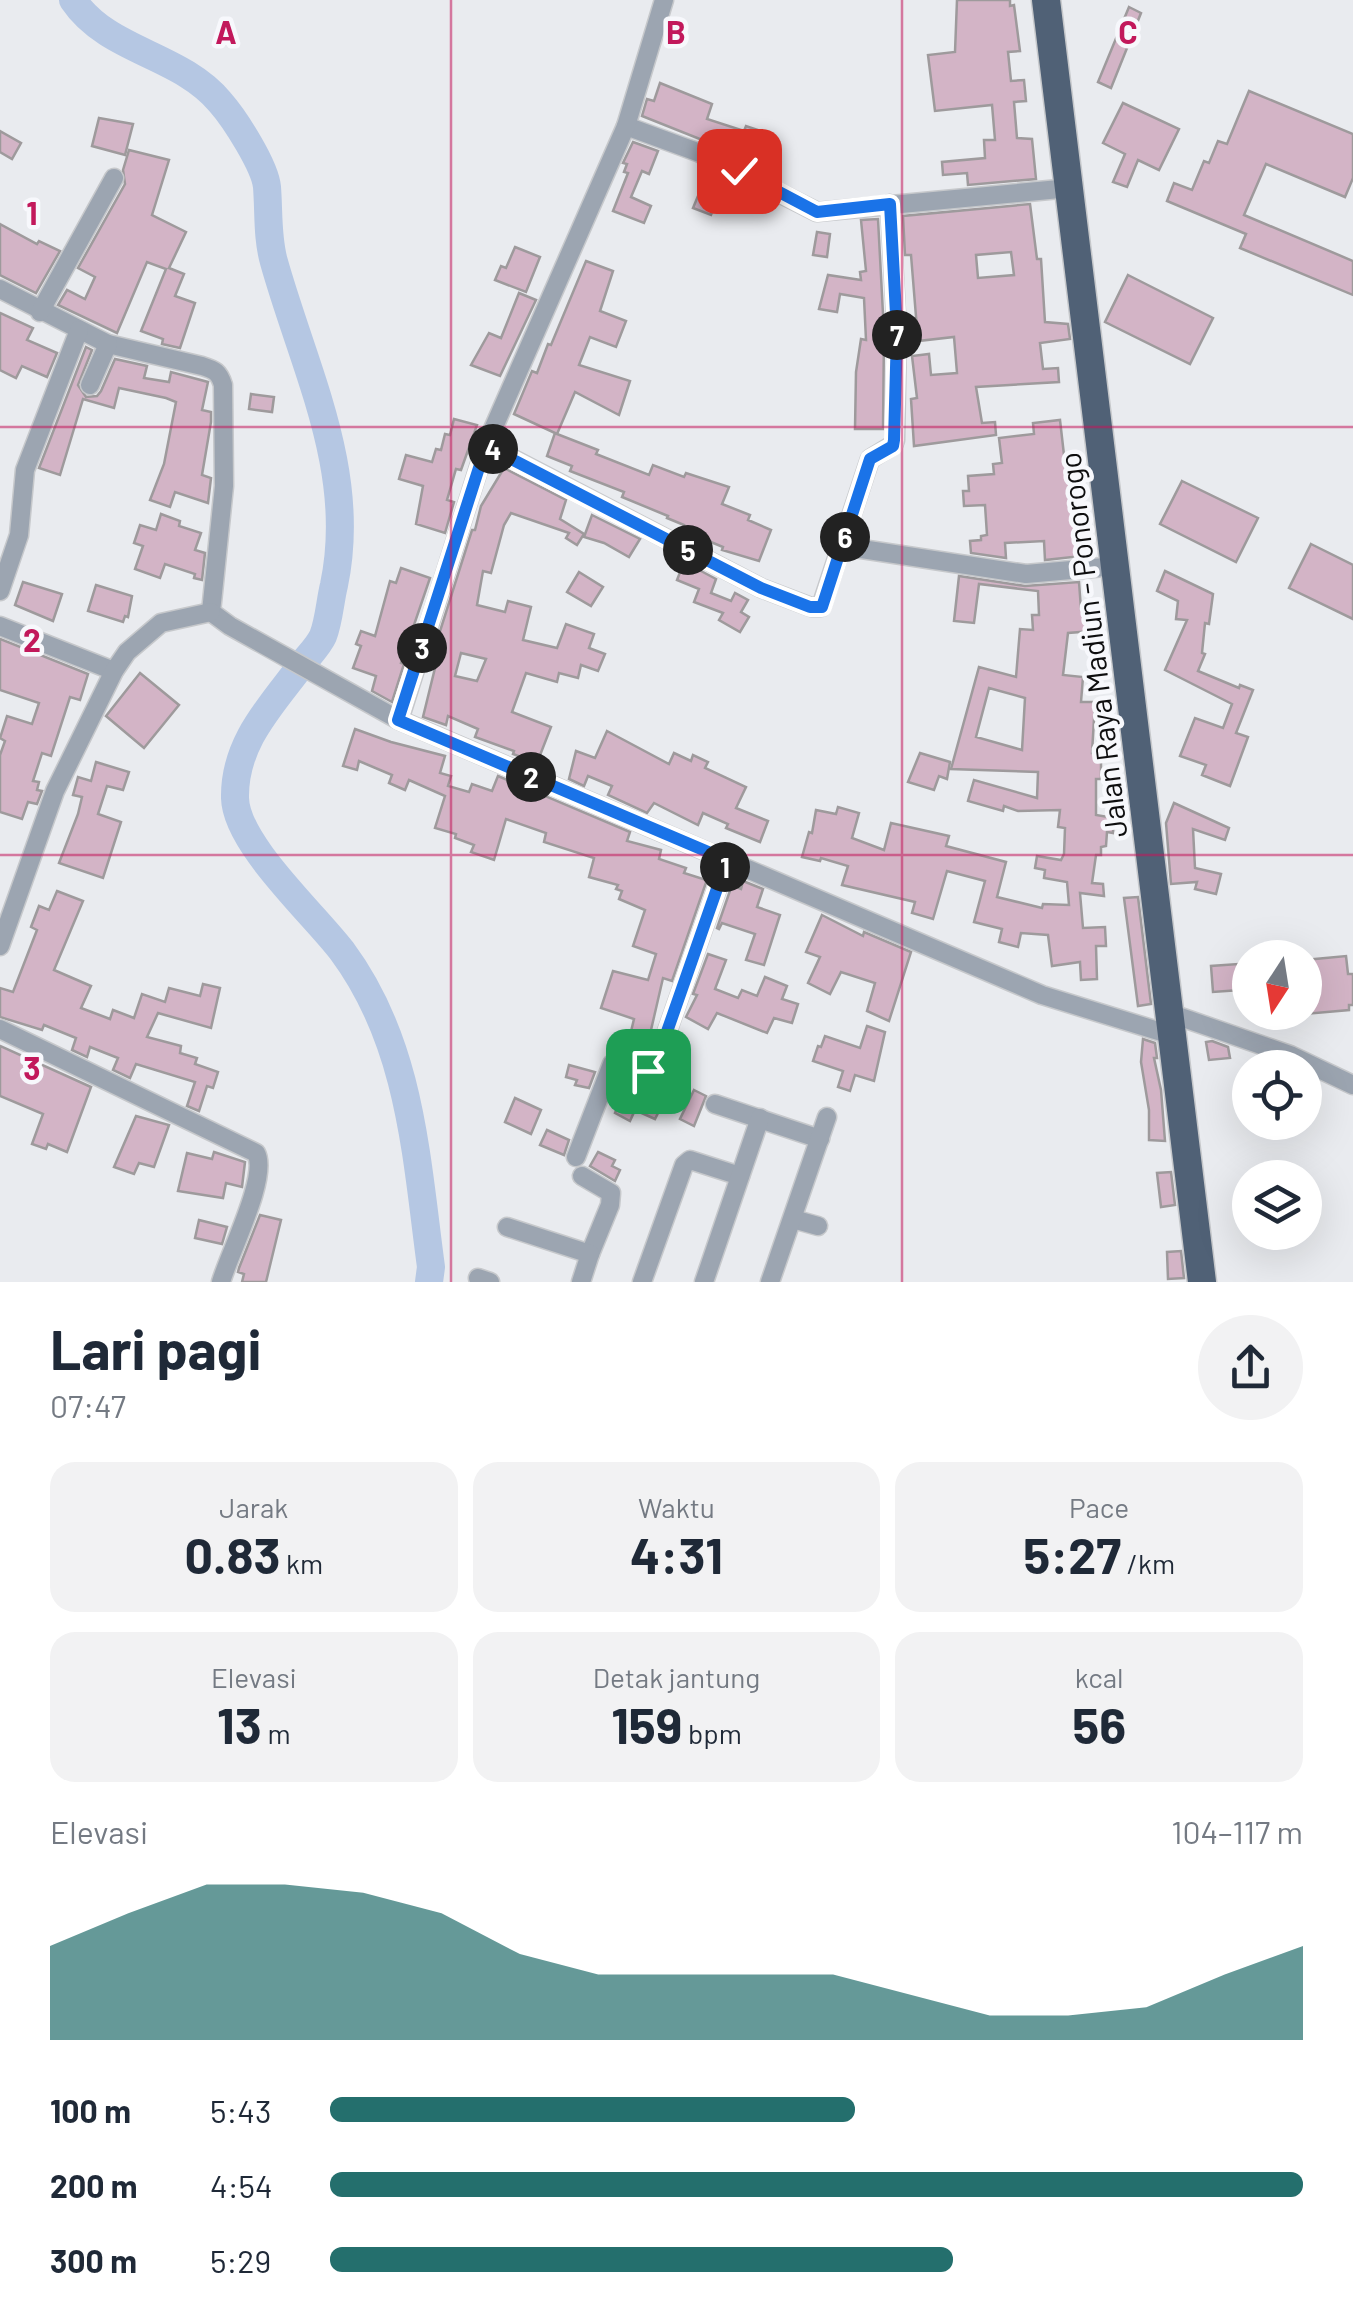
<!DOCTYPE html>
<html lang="id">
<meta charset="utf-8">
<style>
:root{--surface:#fff;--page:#f2f2f3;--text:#1f2937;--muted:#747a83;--accent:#246f6d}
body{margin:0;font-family:Barlow,sans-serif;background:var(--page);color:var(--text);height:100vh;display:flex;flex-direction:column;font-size:38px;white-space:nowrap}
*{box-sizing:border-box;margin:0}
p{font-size:32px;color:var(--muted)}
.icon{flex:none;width:55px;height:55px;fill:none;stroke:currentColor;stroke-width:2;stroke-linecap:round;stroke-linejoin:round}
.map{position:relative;height:1282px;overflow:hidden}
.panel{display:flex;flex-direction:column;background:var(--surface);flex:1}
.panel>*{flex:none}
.needle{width:65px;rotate:192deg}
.fabs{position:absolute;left:1232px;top:940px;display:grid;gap:20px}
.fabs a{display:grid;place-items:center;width:90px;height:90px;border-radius:50%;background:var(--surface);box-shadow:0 10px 40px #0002;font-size:50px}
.pin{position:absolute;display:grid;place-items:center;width:85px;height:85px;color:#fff;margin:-42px;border-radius:20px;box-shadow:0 5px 15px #0006}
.km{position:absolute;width:50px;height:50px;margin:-25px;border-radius:50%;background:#222;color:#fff;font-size:28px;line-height:50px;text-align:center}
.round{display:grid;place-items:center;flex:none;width:105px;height:105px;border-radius:52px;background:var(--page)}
.summary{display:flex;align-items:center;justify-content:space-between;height:170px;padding:0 50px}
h1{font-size:55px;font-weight:700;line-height:75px}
.metrics{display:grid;grid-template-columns:repeat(3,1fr);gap:15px;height:170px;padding:10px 50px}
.metrics div{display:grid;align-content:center;border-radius:25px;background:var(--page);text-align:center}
.metrics b{font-size:50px;font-weight:700}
.metrics small{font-size:28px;font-weight:400}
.metrics p{font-size:28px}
.chart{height:280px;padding:20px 50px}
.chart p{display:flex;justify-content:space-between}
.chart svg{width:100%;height:180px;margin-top:10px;fill:var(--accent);opacity:.7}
ul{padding:0 50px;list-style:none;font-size:32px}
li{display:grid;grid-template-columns:160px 120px 1fr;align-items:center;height:75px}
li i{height:25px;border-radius:12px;background:var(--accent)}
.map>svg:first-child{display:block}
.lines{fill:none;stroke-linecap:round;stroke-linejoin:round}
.river{stroke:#b5c7e3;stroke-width:28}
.building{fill:#d3b4c6;stroke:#9e9a9c;stroke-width:2.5;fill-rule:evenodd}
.minor-casing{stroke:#c6c8cb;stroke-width:21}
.trunk-casing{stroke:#c6c8cb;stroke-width:31}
.minor{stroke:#9ca5b1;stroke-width:18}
.trunk{stroke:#506176;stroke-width:28}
.route-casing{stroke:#fff;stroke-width:20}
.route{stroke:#1a73e8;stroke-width:12}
.grid{fill:none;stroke:#c2185b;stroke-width:2.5;stroke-opacity:0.55}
.labels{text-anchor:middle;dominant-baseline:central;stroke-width:9;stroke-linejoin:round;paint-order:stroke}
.street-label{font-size:30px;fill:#0e0e0f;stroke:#f7f8fc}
.grid-label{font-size:32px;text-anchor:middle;font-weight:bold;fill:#c2185b;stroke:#f7f8fc;stroke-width:9;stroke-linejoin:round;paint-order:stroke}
</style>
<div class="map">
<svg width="1353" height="1282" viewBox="0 0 1353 1282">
<rect width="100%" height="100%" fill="#e9ebef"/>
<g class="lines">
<path class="river" d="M73 0C108 52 180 54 220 102 235 119 265 166 267 187 269 212 267 238 274 262 304 369 358 471 334 585 330 601 329 621 323 636 318 647 307 657 300 667 269 708 234 744 235 798 236 844 314 914 342 951 411 1044 416 1156 431 1267L429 1282"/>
</g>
<g class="building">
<polygon points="957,0 1010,0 1010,6 1014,5 1020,51 1008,52 1011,81 1024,80 1026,101 1014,102 1017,138 1032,139 1036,179 968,185 967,173 943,175 942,162 985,158 984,140 995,140 992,105 935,111 928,55 955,52"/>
<polygon points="1129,7 1141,13 1111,88 1098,82"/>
<polygon points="660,83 712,104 707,119 744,131 746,126 764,132 755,161 642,116 647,99 654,101"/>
<polygon points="1249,91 1353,134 1353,178 1345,197 1266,164 1244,215 1353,261 1353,295 1240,248 1246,234 1167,201 1174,183 1192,190 1204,161 1209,163 1218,141 1227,144"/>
<polygon points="1123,103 1179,129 1159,170 1138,160 1127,187 1113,182 1125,154 1103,143"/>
<polygon points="99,118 133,124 125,155 92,146"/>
<polygon points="0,131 21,143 12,159 0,152"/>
<polygon points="633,142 658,151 649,174 642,171 631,197 651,206 644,223 613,211 628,173 624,172 627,164 623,163"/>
<polygon points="129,150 169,160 152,215 186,232 169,268 184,274 175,296 195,303 180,348 162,344 163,339 141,331 166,269 147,262 117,333 58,305 67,290 85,299 95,277 78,268 125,184 123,170"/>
<polygon points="708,172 723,183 711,215 693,208"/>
<path d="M1030 204 1037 259H1041L1045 322 1068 324 1070 339 1040 343 1043 369 1058 368 1059 382 976 387 982 423 995 422 996 435 914 446 911 399 917 398 912 356 929 354 931 375 957 373 954 337 918 341 911 255H905L903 216ZM1011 252 1014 275 978 278 976 255Z"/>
<polygon points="878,219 884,333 883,429 855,429 856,372 861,339 866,340 864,298 840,294 837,312 819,309 828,275 861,280 860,272 866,271 861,220"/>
<polygon points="0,224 37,244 39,241 60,251 36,293 0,275"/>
<polygon points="817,232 830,234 827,257 813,255"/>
<polygon points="515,247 540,257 526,292 495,280 501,266 506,268"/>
<polygon points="586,261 613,271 600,311 626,321 616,347 590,337 579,365 630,381 619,415 575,392 557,434 598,450 596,454 649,475 653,465 684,477 686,473 729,487 722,504 750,515 748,520 771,530 759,561 722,550 723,547 682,530 684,525 667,518 668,516 622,497 624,492 570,471 572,466 547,456 555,433 514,414 532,371 537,373 548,344 551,345"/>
<polygon points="1128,275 1213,318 1190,364 1105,322"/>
<polygon points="519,293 536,300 500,376 471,365 489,333 501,338"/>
<polygon points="0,313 33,328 27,340 57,353 47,377 22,366 16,378 0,370"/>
<polygon points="86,347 92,350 78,385 86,397 97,396 101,391 115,359 147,366 144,378 169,382 171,372 208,382 202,410 211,412 211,422 202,475 211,478 208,503 175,492 170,507 150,500 164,464 176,402 166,398 119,388 114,408 83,399 60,475 39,468"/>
<polygon points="251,394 274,397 272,412 249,409"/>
<polygon points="454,419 477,425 461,470 456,469 447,500 454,502 445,533 416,524 423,486 399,479 406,455 432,462 436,449 441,450 445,434 450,435"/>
<polygon points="1060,420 1064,455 1070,455 1072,506 1078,505 1082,556 1045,560 1044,541 1005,543 1006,558 971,553 970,541 981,540 981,536 987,535 985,505 964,506 963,491 969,491 968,476 994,474 993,464 1002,463 999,438 1034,434 1033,423"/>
<path d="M504 468 566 500 560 519 584 534 577 545 566 538 569 533 511 513 504 525 491 573 483 571 477 605 505 612 508 601 531 607 523 640 557 648 566 624 594 634 589 648 605 654 598 671 581 665 578 678 559 673 557 682 526 673 512 712 551 727 537 763 513 754 514 751 475 737 478 729 448 716 446 725 423 717 435 668 429 666 472 530H475L481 506ZM461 653 486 659 477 681 455 676Z"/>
<polygon points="1182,481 1258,518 1236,562 1160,524"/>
<polygon points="161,514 180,521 179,526 201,533 195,550 205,553 202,580 194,578 195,574 165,564 160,578 135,569 143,546 134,543 140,525 156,530"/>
<polygon points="592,515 640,539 629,557 604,543 584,537"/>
<polygon points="1311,544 1353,565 1353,619 1289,588"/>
<polygon points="684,562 716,579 711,593 731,601 735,593 748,600 741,612 749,617 740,632 719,620 723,613 694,602 699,589 677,580"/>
<polygon points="401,568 430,578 401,663 404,664 392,702 372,691 376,676 353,668 361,646 356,644 361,631 375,636 390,581 396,583"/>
<polygon points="1165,571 1213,594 1209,624 1205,623 1202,653 1205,654 1198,671 1239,688 1240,685 1253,690 1236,733 1248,737 1230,786 1202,775 1206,765 1180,756 1195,718 1223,728 1232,704 1165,670 1187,620 1176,619 1178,601 1157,591"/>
<polygon points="579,572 603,587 591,606 567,592"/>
<path d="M959 576 1025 586 1079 582 1081 609 1091 608 1093 631 1068 633 1063 675 1083 677 1081 702H1095L1092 753H1101V779H1096V815L1114 818 1113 833 1107 832 1106 846 1101 847V855H1096L1092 883 1103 884 1104 896 1080 893 1083 928 1105 927 1106 946H1096L1097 979 1081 980 1080 962 1052 966 1048 935 1021 933 1018 947 999 942 1002 929 974 922 985 881 947 871 933 919 912 913 915 902 842 885 848 866 821 858 820 861 802 857 809 832 812 833 816 810 836 814 838 807 859 813 852 838 884 850 891 823 949 836 946 846 1006 862 997 897 1042 908 1043 904 1069 905 1067 882 1044 878 1045 870 1035 868 1037 856 1061 860 1064 854 1065 828 1058 827 1060 810 1018 811 1004 806 1003 811 968 801 974 780 1037 798 1038 772 951 769 979 667 1016 677 1020 629 1033 630 1032 615H1039L1038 591 979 584 974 623 954 621ZM989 688 1025 698 1022 750 976 737Z"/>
<polygon points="23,582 62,594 53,621 15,605"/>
<polygon points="96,585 132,596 128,617 125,616 123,622 88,611"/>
<polygon points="0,639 88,674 80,700 70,697 51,756 42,753 33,781 39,782 37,790 42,791 37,804 28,802 22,819 0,812 0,755 5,741 0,738 7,716 32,724 39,703 0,690"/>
<polygon points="140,673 179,705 144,748 106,716"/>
<polygon points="355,729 391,742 445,756 440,773 451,776 448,786 469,792 472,784 492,791 498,776 630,832 627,841 661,850 659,859 686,868 684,873 706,880 710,871 672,981 663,978 645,1056 627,1048 634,1019 601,1008 613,971 648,980 656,954 633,946 645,910 619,899 622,891 616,889 618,885 589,877 594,858 544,842 546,833 506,819 494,860 471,852 474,845 455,838 456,834 435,828 445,796 409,780 405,790 389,783 392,775 359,761 357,770 343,766"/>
<polygon points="607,731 669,764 674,753 691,761 693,755 708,762 705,768 746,787 736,808 768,821 760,842 726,828 728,824 703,813 698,825 654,803 647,813 608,795 612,786 588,776 584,786 569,779 576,751 595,758"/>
<polygon points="920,753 950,762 947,779 939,776 934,790 908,782"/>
<polygon points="96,762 129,772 123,790 107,786 98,814 121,822 103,878 59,863 78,814 82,797 73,795 78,777 91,781"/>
<polygon points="1174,803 1229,828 1225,840 1193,829 1195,868 1221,874 1216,894 1195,889 1197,882 1171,884 1166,823"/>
<polygon points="743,881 763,889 757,907 780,915 764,965 746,960 755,934 722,923 719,929 717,928 732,885 741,889"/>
<polygon points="57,891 83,901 54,970 91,986 81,1008 110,1019 113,1010 134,1018 142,994 165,1002 169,988 200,996 203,984 220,988 211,1028 158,1013 147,1037 181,1046 180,1053 197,1058 195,1064 218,1072 213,1088 207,1086 199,1111 187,1106 195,1082 136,1064 130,1078 113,1070 118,1058 90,1047 87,1057 72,1050 76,1038 44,1025 42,1030 0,1017 0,988 13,992 37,930 31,927 39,906 49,910"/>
<polygon points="1138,897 1151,1004 1138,1006 1124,898"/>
<polygon points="822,915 863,936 864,932 911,952 889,1021 867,1011 875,983 841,972 830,994 808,983 820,957 806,952"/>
<polygon points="708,954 726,960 715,989 738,998 742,990 757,996 765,977 787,986 782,999 798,1004 792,1023 774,1018 767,1033 717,1013 708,1029 686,1017 697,995 693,994"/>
<polygon points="1346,956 1348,974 1353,974 1353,1005 1349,1005 1349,1010 1305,1014 1305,960"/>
<polygon points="1238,964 1240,990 1213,992 1211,966"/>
<polygon points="867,1026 885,1032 874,1081 855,1075 850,1091 838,1087 843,1071 813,1061 818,1046 821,1047 825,1036 860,1048"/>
<polygon points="1143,1039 1155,1043 1157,1058 1154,1058 1161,1090 1165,1141 1149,1140 1149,1110 1141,1062"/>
<polygon points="1212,1041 1228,1047 1230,1058 1209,1060 1206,1042"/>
<polygon points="0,1046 91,1087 67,1152 48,1144 46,1149 32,1144 43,1114 0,1096"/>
<polygon points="670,1060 684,1064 680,1080 675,1079 655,1119 635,1110 630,1121 615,1113 620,1101 613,1097 622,1074 650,1083 663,1075"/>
<polygon points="569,1065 595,1072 589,1088 575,1085 577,1080 566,1077"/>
<polygon points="694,1090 706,1096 694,1126 680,1119"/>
<polygon points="515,1098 541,1110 531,1134 505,1122"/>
<polygon points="136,1116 169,1125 154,1167 139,1163 134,1174 114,1167"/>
<polygon points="547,1130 569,1140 564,1155 540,1145"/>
<polygon points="214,1152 245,1162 242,1187 226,1183 223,1198 178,1191 187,1153 212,1159"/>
<polygon points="598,1152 615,1160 612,1166 620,1170 615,1181 590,1166"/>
<polygon points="1171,1172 1175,1205 1161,1207 1157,1173"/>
<polygon points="260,1215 281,1220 266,1282 242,1282 244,1274 238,1272 239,1268"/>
<polygon points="199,1220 227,1227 222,1244 195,1238"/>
<polygon points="1181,1251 1184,1278 1168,1279 1167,1252"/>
</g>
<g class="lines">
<g class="minor-casing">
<g id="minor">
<polyline points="626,126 700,153 817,212 1070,188"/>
<path d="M0 289 108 344 202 366C215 370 219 372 223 385L224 486 211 612 230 626 399 720 1042 995 1171 1035"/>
<polyline points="40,312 114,178"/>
<polyline points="90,385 108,344"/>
<polyline points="486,445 761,588 811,607 821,607 870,459 893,445 895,440 897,333 890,204"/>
<polyline points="842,546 1026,574 1116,566"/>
<polyline points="0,591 19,535 25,470 79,330"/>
<polyline points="0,626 114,671"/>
<polyline points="399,720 486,445 626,126 664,0"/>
<polyline points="0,946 55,791 114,671 127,652 161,623 211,612"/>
<polyline points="1169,1013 1290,1055 1353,1085"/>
<path d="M0 1029 256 1153C269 1176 229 1254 221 1282"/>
<polyline points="715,1104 820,1139"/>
<polyline points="576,1157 612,1064 623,1060 648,1071 655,1066 727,860"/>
<polyline points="582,1176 611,1193 610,1205 590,1254"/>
<polyline points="793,1219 818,1226"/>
<polyline points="507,1227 590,1254 581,1282"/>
<polyline points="478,1278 490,1282"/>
<polyline points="642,1282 684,1165 690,1160 740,1176"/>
<polyline points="704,1282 760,1118"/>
<polyline points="770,1282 827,1117"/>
</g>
</g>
<g class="trunk-casing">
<polyline id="trunk" points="1046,0 1202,1282"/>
</g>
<use href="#minor" class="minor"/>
<use href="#trunk" class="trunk"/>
</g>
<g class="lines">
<g class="route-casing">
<polyline id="route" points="648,1071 655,1066 727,860 398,720 486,446 761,588 810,607 822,607 870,459 893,446 894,440 897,332 890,204 817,212 739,171"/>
</g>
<use href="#route" class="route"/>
</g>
<path class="grid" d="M451 0V1282M902 0V1282M0 427H1353M0 855H1353"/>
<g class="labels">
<g class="street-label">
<text transform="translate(1092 645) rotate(-97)">Jalan Raya Madiun - Ponorogo</text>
</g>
</g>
<g class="grid-label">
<text x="226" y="44">A</text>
<text x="676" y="44">B</text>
<text x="1128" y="44">C</text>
<text x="32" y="225">1</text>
<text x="32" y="652">2</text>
<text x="32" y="1080">3</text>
</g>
</svg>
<div class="fabs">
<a><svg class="needle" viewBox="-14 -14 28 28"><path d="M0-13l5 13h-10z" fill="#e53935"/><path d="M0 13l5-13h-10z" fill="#747a83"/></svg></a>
<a><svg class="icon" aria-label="locate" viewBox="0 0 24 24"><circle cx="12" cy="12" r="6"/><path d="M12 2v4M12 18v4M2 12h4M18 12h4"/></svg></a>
<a><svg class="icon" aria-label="layers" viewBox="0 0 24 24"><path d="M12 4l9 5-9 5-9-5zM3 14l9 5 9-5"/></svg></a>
</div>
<div class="pin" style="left:648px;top:1071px;background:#1e9e55"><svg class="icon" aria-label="arrive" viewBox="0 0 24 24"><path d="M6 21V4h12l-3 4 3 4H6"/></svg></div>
<div class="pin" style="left:739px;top:171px;background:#d93025"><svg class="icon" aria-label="check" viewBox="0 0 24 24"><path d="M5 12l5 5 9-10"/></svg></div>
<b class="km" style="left:725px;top:867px">1</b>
<b class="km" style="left:531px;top:777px">2</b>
<b class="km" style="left:422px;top:648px">3</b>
<b class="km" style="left:493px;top:449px">4</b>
<b class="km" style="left:688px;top:550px">5</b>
<b class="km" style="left:845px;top:537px">6</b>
<b class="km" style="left:897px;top:335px">7</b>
</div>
<section class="panel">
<div class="summary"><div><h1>Lari pagi</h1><p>07:47</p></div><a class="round"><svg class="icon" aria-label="share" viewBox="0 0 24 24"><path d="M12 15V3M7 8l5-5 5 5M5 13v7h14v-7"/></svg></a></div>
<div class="metrics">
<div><p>Jarak</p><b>0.83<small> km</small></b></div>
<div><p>Waktu</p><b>4:31</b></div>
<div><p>Pace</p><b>5:27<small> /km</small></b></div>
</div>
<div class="metrics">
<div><p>Elevasi</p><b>13<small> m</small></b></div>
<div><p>Detak jantung</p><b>159<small> bpm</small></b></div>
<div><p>kcal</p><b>56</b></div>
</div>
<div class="chart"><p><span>Elevasi</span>104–117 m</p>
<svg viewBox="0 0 160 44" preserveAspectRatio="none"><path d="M0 44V21L10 13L20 6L30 6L40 8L50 13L60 23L70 28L80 28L90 28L100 28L110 33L120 38L130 38L140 36L150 28L160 21V44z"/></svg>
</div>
<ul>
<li><b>100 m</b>5:43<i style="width:54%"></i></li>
<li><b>200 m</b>4:54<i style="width:100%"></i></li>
<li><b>300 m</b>5:29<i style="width:64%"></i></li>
</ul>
</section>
